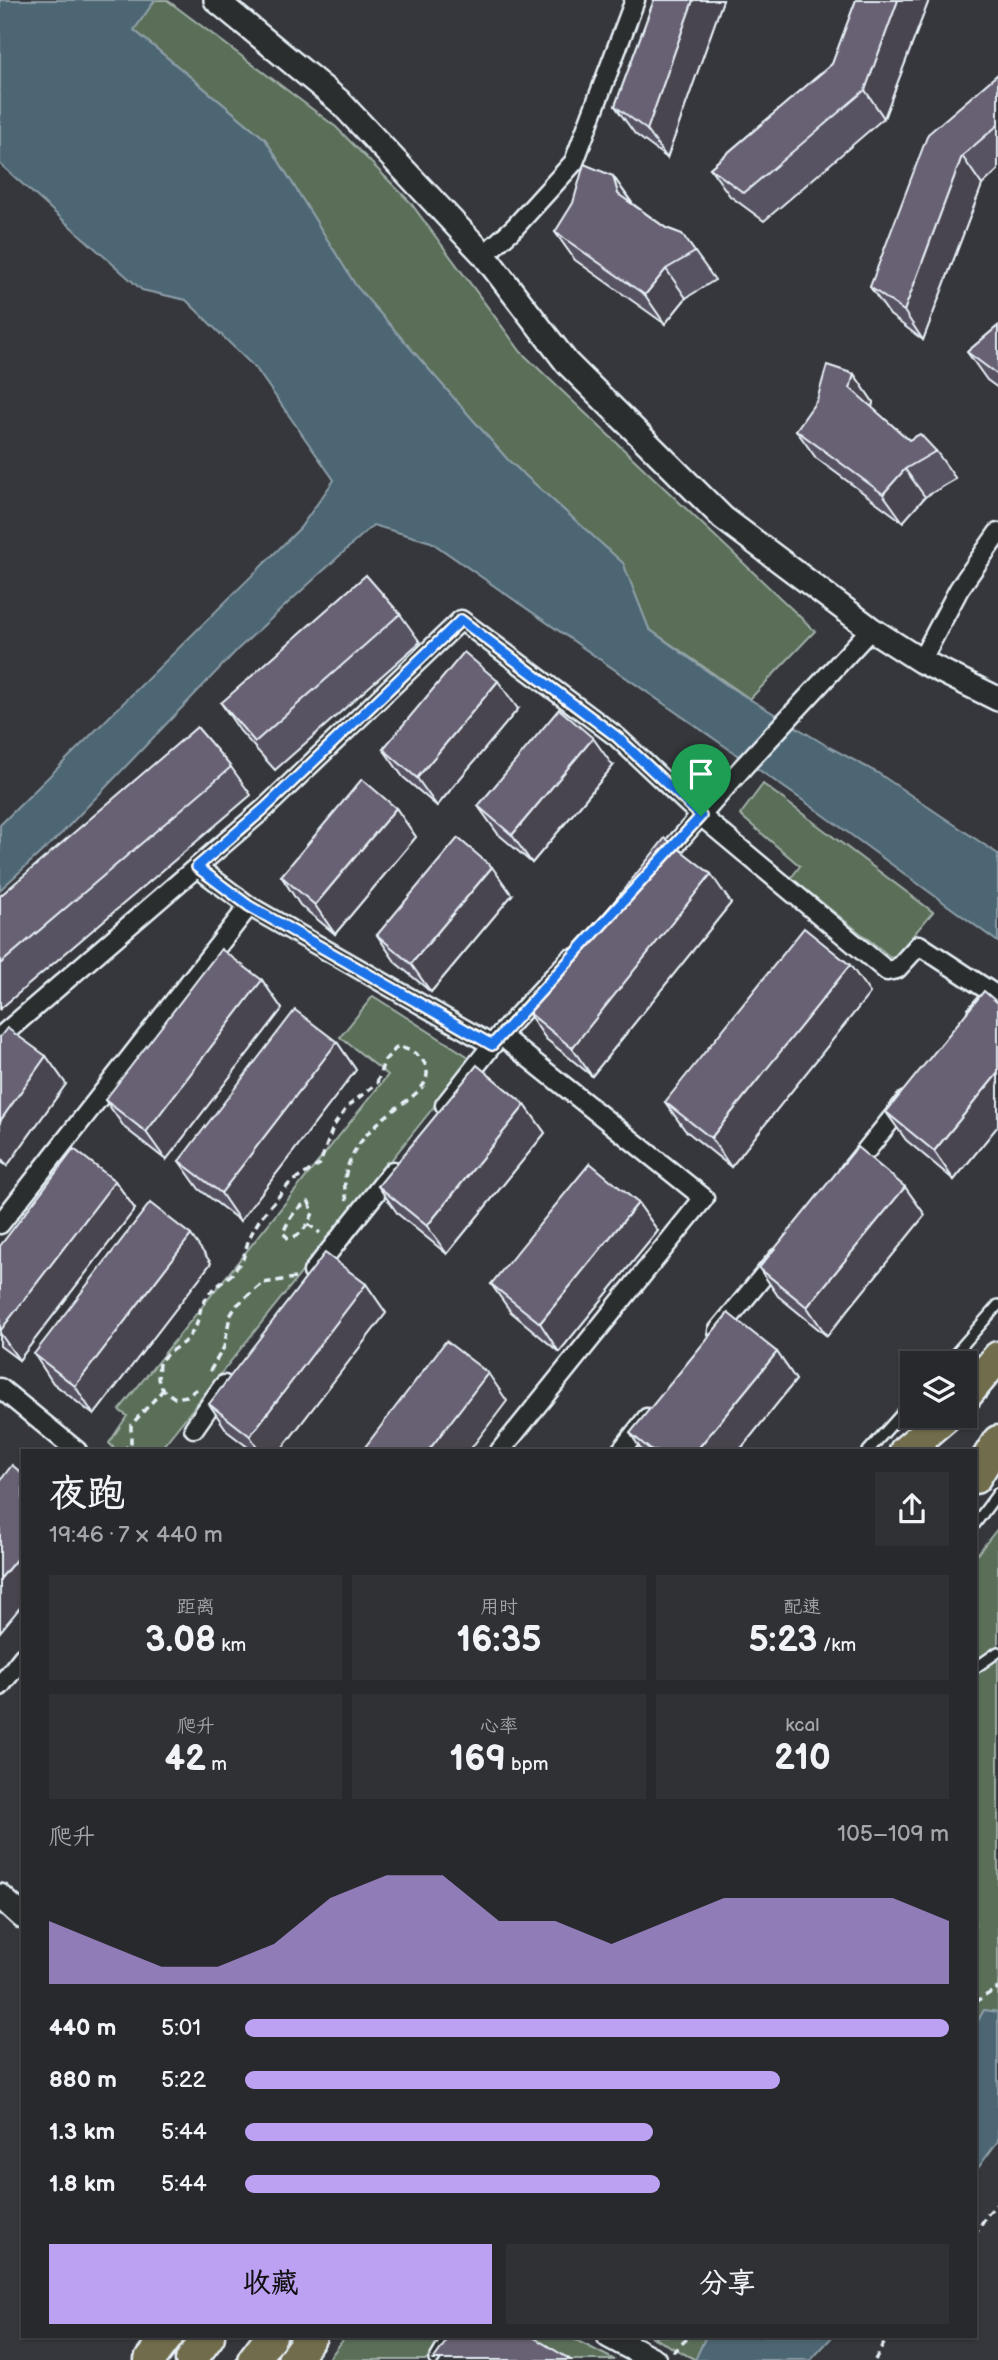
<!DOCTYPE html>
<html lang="zh">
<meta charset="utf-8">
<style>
:root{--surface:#28292d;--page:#303135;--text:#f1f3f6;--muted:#a5a6aa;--line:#444549;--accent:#bca0f2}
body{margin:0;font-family:"Balsamiq Sans","LXGW WenKai TC",sans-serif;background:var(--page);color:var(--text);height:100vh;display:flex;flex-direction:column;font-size:26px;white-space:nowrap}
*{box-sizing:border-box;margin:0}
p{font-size:23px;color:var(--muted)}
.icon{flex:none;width:38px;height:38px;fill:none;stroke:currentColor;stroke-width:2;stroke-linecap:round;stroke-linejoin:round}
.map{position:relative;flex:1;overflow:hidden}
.details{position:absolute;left:21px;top:1449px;width:956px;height:889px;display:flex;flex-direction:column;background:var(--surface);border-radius:0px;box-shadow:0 2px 5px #0004,0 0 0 2px var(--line)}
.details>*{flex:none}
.fabs{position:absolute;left:900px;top:1351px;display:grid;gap:14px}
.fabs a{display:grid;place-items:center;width:77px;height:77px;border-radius:0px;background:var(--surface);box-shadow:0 2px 5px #0004,0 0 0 2px var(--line);font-size:35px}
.pin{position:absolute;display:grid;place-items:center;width:60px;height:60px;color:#fff;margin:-72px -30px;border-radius:50% 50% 50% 0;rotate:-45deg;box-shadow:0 0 7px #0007}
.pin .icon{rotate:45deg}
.round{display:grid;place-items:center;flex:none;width:74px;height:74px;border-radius:0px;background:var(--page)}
.overview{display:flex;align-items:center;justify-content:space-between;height:119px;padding:0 28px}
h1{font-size:38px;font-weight:700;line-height:52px}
.figures{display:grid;grid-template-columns:repeat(3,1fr);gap:10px;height:119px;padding:7px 28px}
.figures div{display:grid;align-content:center;border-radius:0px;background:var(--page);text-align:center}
.figures b{font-size:35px;font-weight:700}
.figures small{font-size:19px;font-weight:400}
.figures p{font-size:19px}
.chart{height:196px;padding:14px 28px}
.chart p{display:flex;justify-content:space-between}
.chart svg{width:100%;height:126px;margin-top:7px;fill:var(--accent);opacity:.7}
.cta{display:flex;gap:14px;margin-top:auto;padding:14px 28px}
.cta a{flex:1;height:80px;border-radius:0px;background:var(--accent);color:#111;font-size:28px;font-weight:700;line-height:80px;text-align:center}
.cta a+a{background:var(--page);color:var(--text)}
ul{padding:0 28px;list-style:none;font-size:23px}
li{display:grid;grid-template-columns:112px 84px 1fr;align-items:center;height:52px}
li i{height:18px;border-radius:9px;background:var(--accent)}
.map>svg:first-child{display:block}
.green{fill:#5a6e59;stroke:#a1b0a8;stroke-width:2}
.water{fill:#4e6673;stroke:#8c9ea8;stroke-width:2}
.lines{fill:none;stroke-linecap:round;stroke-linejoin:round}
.service-casing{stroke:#e8f1f8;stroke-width:14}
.minor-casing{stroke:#e8f1f8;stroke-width:23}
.tertiary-casing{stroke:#e8f1f8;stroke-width:28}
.trunk-casing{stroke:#e8f1f8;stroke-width:35}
.path{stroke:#e8f1f8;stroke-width:3.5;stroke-dasharray:7 5;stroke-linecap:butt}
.service{stroke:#2a2d2e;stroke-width:9}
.minor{stroke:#2a2d2e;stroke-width:18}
.tertiary{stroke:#2a2d2e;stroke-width:23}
.trunk{stroke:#716c4b;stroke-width:30}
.wall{fill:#595363;stroke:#e8f1f8;stroke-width:2}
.shaded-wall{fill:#494450;stroke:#e8f1f8;stroke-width:2}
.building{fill:#686173;stroke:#e8f1f8;stroke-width:2}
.route-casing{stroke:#fff;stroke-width:14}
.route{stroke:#1a73e8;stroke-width:9}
</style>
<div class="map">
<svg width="998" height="2360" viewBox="0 0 998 2360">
<rect width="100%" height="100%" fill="#36373c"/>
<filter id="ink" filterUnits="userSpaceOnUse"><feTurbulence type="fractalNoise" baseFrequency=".0143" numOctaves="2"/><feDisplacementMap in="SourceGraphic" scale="14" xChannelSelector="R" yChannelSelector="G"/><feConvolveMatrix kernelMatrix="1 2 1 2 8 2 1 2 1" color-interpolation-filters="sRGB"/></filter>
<g filter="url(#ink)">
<g class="green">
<polygon points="155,0 167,0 336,127 410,202 521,352 815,631 750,699 649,629 623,563 508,460 356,286 265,139 134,30"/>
<polygon points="763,784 933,912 893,959 791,878 800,866 740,815"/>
<polygon points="373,996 472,1059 159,1451 117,1451 109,1443 127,1416 119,1410 388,1075 340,1037"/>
<polygon points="998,1528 998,2012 984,2010 975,2026 975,1557"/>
<polygon points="346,2336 568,2336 615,2360 328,2360"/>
<polygon points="650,2336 706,2336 696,2360"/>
</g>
<g class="water">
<polygon points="0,0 155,0 134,30 265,139 356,286 508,460 623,563 649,629 728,686 829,747 878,773 998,854 998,942 821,813 431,542 373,525 238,649 62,833 0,890 0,825 300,528 334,480 257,370 186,300 142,290 0,164"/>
<polygon points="984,2010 998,2012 998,2141 975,2172 975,2026"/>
<polygon points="706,2336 833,2336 811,2360 695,2360"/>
</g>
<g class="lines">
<g class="service-casing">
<g id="service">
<polyline points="947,1363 998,1305"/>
<polyline points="868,1451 912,1402"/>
<polyline points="975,1524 998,1493"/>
<polyline points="975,1668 998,1652"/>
<polyline points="434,2360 448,2336"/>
</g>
</g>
<g class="minor-casing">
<g id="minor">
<polyline points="484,255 514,228 574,162 635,0"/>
<polyline points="921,661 959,589 998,533"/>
<polyline points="661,861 744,766 871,629"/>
<polyline points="197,867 249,906 492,1045"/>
<polyline points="0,1037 265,808 461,620 617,737 701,816 887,971 897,969 919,945 994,994 977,1014"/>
<polyline points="445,1105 500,1035 570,959"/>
<polyline points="849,1172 906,1101"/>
<polyline points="0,1224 249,906"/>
<polyline points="313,1272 393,1171"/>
<polyline points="718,1331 778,1258"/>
<polyline points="0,1388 77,1451"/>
<polyline points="194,1428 224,1385"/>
<polyline points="500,1451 704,1198 500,1035"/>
<polyline points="621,1451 647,1418"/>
<polyline points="0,1686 23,1657"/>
</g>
</g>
<g class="tertiary-casing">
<g id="tertiary">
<polyline points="216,0 339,101 484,255 567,363 723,518 871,629 921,661 998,699"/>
<polyline points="0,1896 23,1917"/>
<polyline points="609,2336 654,2360"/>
</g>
</g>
<g class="trunk-casing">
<g id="trunk">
<polyline points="964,1398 998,1357"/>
<polyline points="905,1451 946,1416"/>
<polyline points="975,1478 998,1441"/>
<polyline points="150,2360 168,2336"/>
<polyline points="191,2360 209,2336"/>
<polyline points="253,2360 271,2336"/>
<polyline points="293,2360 311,2336"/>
</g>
</g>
<g class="path">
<path d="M309 1202 313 1213C308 1224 302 1237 288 1238L283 1233C288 1221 296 1206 309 1202Z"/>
<polyline points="308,1224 320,1233"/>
<polyline points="210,1371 224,1347 230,1316 237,1305 263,1283 295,1278"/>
<path d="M197 1389 187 1396 175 1398 163 1390 158 1379 159 1362 168 1353 187 1340 196 1326 201 1308 208 1294 232 1274 243 1259 249 1238 261 1217 289 1184 320 1164 333 1127 347 1107 377 1083 384 1061 397 1047C414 1049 435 1063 424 1084 418 1094 404 1102 395 1109 368 1129 336 1162 347 1200"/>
<polyline points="122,1451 131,1444 131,1425 163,1390"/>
<polyline points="975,2002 998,1988"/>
<polyline points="975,2235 986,2216 998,2203"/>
<polyline points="673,2352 690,2336"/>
<polyline points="875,2360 888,2336"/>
</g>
<use href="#service" class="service"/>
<use href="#minor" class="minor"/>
<use href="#tertiary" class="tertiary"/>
<use href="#trunk" class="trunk"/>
</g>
<g class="wall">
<polygon points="654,0 723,0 667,158 635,134 615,106"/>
<polygon points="856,0 929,0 884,118 764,221 730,196 710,168 832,64"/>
<polygon points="998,74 998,170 982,185 923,340 890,315 870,287"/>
<polygon points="613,176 633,204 666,228 682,234 715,280 686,298 665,324 575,260 555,232"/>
<polygon points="998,326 998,388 987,380 967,352"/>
<polygon points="854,374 873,402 872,408 909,440 936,451 956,479 925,497 903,522 816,458 796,430"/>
<polygon points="400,614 420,642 275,770 240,731 221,703"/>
<polygon points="518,709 437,806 403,777 383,749"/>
<polygon points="613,766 532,863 498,834 478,806"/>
<polygon points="231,767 251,795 0,1009 0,896"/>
<polygon points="396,808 416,837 335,934 300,905 281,876"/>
<polygon points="512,895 431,992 396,963 377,935"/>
<polygon points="731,903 592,1076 546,1039 527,1011"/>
<polygon points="262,980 282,1009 166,1160 125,1128 105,1100"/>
<polygon points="870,993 731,1167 685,1130 665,1102"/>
<polygon points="998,1003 998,1126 954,1180 906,1140 886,1112"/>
<polygon points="0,1037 46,1056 66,1084 7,1166 0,1161"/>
<polygon points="337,1042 356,1070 240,1221 199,1189 179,1161"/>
<polygon points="525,1105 545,1133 447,1254 398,1214 378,1186"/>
<polygon points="115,1181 135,1209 19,1360 0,1346 0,1246"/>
<polygon points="905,1187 925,1215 827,1336 778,1296 759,1268"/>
<polygon points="638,1203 658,1231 559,1352 511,1312 491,1284"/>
<polygon points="211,1263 94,1415 53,1383 34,1354"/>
<polygon points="366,1284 386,1313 280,1451 253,1451 228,1432 209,1404"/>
<polygon points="777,1352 796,1380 739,1451 642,1451 630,1433"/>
</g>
<g class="shaded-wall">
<polygon points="693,0 723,0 667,158 647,130"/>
<polygon points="898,0 929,0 884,118 865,90"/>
<polygon points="962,156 982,185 923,340 904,311"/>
<polygon points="613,176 633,205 618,194"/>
<polygon points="666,269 686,298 665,324 645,295"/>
<polygon points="854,374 873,402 870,416 850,388"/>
<polygon points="905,469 925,497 903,522 883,494"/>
<polygon points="498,681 518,709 437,806 417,778"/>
<polygon points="593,738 613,766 532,863 512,835"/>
<polygon points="396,808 416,837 335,934 315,905"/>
<polygon points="492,867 512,895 431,992 411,964"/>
<polygon points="711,874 731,903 592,1076 572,1048"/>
<polygon points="850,965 870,993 731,1167 711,1138"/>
<polygon points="262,980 282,1009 166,1160 146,1132"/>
<polygon points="337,1042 356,1070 240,1221 221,1193"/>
<polygon points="46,1056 66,1084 7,1166 0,1156 0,1121"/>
<polygon points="998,1073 998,1126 954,1180 934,1151"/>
<polygon points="525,1105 545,1133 447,1254 427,1226"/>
<polygon points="115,1181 135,1209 19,1360 0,1333 0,1331"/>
<polygon points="905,1187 925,1215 827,1336 807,1307"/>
<polygon points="638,1203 658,1231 559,1352 540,1323"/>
<polygon points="191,1235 211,1263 94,1415 75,1386"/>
<polygon points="366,1284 386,1313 280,1451 260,1451 250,1436"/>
<polygon points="777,1352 796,1380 739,1451 696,1451"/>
<polygon points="488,1373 507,1401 469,1451 428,1451"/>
<polygon points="23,1551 23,1604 0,1632 0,1579"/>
</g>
<g class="building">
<polygon points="654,0 693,0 647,130 615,106"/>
<polygon points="856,0 898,0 865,90 744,193 710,168 832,64"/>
<polygon points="998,74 998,125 962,156 904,311 870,287 928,134"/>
<polygon points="584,164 613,176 618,194 666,228 682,234 695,252 666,269 645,295 555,232 573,203"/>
<polygon points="998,326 998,375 967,352"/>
<polygon points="827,365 854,374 850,388 909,440 920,434 936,451 905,469 883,494 796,430 817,400"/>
<polygon points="366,575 400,614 255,742 221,703"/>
<polygon points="464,652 498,681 417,778 383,749"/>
<polygon points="559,709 593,738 512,835 478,806"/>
<polygon points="197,727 231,767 0,964 0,896"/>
<polygon points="362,779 396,808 315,905 281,876"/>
<polygon points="458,838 492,867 411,964 377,935"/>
<polygon points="665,838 711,874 572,1048 527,1011"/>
<polygon points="804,928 850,965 711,1138 665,1102"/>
<polygon points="221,949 262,980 146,1132 105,1100"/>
<polygon points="984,991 998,1003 998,1073 934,1151 886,1112"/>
<polygon points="295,1010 337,1042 221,1193 179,1161"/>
<polygon points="7,1028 46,1056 0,1121 0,1037"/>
<polygon points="477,1065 525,1105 427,1226 378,1186"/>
<polygon points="857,1147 905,1187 807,1307 759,1268"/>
<polygon points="74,1149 115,1181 0,1331 0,1246"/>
<polygon points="590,1163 638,1203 540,1323 491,1284"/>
<polygon points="150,1203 191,1235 75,1386 34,1354"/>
<polygon points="325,1253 366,1284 250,1436 209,1404"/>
<polygon points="728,1313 777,1352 696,1451 652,1451 630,1433"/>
<polygon points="446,1341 488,1373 428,1451 362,1451"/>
<polygon points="12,1465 23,1474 23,1551 0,1579 0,1481"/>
<polygon points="450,2336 531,2336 571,2360 433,2360"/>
</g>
</g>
<g class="lines" filter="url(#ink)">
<g class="route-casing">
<polygon id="route" points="461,620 617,737 701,816 492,1045 249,906 197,867 265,808"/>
</g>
<use href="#route" class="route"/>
</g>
</svg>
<div class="fabs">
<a><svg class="icon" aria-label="layers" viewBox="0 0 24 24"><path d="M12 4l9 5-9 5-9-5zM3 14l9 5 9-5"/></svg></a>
</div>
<div class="pin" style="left:701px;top:816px;background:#1e9e55"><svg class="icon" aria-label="arrive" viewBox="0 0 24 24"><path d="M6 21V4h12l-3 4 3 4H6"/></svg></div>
<section class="details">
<div class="overview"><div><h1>夜跑</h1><p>19:46 · 7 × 440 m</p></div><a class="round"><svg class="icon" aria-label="share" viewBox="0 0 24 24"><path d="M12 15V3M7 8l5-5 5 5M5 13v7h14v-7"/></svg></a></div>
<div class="figures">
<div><p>距离</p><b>3.08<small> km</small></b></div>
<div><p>用时</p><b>16:35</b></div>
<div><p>配速</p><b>5:23<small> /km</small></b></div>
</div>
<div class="figures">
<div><p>爬升</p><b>42<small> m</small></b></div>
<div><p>心率</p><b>169<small> bpm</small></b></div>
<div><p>kcal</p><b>210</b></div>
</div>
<div class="chart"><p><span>爬升</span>105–109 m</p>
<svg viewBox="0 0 160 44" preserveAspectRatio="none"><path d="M0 44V22L10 30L20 38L30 38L40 30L50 14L60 6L70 6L80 22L90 22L100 30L110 22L120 14L130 14L140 14L150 14L160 22V44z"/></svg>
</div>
<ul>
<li><b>440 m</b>5:01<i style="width:100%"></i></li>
<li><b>880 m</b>5:22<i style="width:76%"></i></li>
<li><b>1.3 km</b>5:44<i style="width:58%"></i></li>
<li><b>1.8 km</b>5:44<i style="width:59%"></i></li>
</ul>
<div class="cta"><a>收藏</a><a>分享</a></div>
</section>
</div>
